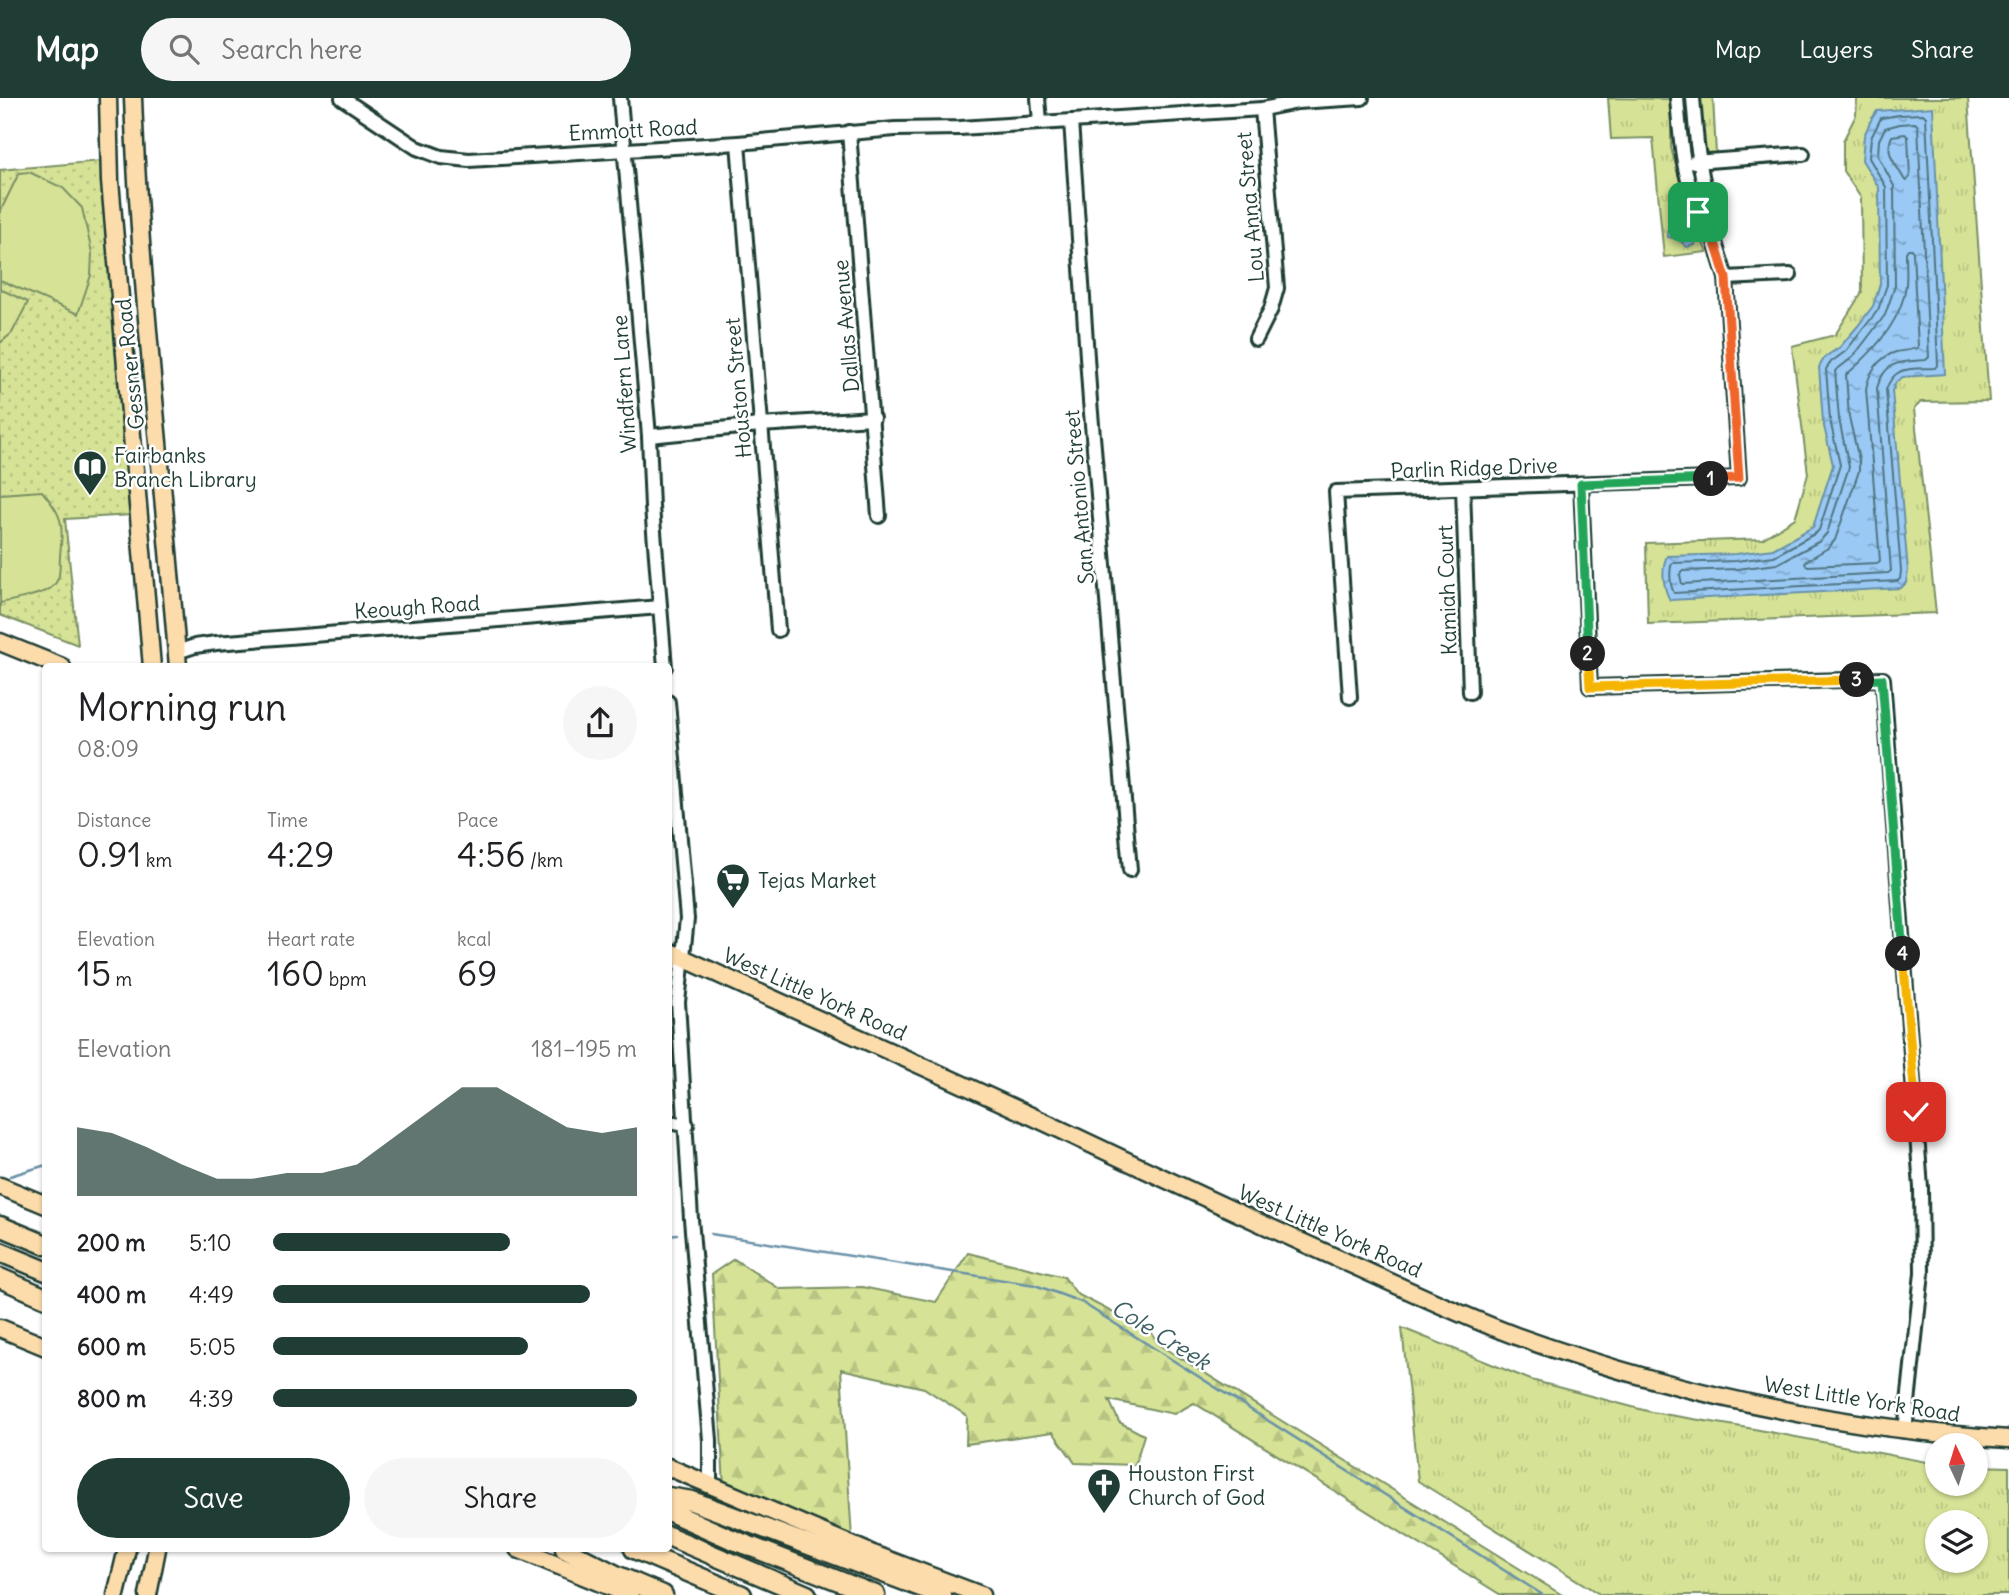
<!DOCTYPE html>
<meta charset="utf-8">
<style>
:root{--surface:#fff;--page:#f6f6f6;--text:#202124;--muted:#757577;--accent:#1f3d34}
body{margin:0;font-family:Delius,sans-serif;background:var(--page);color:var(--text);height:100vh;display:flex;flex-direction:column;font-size:26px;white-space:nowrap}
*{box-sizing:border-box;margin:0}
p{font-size:23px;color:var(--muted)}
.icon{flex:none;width:38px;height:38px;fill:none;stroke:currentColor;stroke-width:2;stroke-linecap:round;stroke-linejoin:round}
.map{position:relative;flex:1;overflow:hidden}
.drawer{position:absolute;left:42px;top:565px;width:630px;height:889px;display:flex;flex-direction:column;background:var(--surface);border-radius:7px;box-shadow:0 2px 5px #0004}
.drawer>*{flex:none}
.needle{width:46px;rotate:356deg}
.controls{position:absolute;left:1925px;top:1335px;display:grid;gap:14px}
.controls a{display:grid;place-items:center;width:63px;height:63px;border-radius:50%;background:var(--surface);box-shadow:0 2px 5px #0004;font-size:35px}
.pin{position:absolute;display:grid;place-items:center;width:60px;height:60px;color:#fff;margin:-30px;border-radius:14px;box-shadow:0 4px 10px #0006}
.km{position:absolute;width:35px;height:35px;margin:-18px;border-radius:50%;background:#222;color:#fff;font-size:19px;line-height:35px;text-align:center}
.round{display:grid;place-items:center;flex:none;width:74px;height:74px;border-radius:37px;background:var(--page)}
.overview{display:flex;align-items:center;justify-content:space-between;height:119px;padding:0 35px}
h1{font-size:38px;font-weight:600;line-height:52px}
.metrics{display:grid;grid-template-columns:repeat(3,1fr);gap:10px;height:119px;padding:7px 35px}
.metrics div{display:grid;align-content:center}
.metrics b{font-size:35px;font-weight:600}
.metrics small{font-size:19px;font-weight:400}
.metrics p{font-size:19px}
.chart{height:196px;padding:14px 35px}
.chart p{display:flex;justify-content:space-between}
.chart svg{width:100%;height:126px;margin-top:7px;fill:var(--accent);opacity:.7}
.action{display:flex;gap:14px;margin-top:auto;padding:14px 35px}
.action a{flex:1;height:80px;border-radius:42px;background:var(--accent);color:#fff;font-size:28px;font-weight:600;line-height:80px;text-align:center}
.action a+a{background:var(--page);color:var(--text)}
ul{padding:0 35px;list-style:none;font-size:23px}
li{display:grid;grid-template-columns:112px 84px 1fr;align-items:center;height:52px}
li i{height:18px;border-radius:9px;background:var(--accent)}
header{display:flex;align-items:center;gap:42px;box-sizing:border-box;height:98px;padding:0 35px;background:var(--accent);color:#fff}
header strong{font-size:33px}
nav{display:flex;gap:38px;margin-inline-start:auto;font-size:24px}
.search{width:490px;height:63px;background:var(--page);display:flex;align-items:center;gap:18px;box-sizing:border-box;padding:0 24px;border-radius:38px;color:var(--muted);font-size:26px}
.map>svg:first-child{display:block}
.grass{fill:url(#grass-tufts);stroke:#7a9065;stroke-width:2;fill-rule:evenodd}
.forest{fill:url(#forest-firs);stroke:#7a9065;stroke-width:2}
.park{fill:url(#park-dots);stroke:#7a9065;stroke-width:2}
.pitch{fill:#d6e396;stroke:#7a9065;stroke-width:2}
.water{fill:url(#water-ripples);stroke:#6991a8;stroke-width:2}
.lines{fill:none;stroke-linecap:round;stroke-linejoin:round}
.shore{stroke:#507581;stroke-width:2}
.stream{stroke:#6991a8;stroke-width:2.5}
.minor-casing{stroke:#1f3d34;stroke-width:18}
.major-casing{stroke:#1f3d34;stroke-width:21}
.highway-casing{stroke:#1f3d34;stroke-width:23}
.minor{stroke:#fff;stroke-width:12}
.major{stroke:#fddcac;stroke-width:16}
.highway{stroke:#fddcac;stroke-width:18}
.split-1-casing{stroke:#fff;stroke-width:14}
.split-2-casing{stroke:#fff;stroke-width:14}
.split-3-casing{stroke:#fff;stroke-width:14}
.split-4-casing{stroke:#fff;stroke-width:14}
.split-5-casing{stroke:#fff;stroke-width:14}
.split-1{stroke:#f0652b;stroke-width:9}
.split-2{stroke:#22a559;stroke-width:9}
.split-3{stroke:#f5b400;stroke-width:9}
.split-4{stroke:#22a559;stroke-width:9}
.split-5{stroke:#f5b400;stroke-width:9}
.labels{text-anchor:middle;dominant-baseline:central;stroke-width:5;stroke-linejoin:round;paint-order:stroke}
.street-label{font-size:21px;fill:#1f3d34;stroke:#fff}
.poi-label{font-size:21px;fill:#1f3d34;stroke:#fff;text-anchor:start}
.water-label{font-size:23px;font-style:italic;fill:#3e6064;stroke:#fff}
</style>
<header>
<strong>Map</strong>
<div class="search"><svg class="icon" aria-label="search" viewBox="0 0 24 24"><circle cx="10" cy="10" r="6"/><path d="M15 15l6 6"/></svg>Search here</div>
<nav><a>Map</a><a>Layers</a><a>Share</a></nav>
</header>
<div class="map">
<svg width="2009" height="1497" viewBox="0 0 2009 1497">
<defs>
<pattern id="grass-tufts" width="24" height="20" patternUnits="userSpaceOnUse" patternTransform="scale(1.75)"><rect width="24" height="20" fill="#d6e396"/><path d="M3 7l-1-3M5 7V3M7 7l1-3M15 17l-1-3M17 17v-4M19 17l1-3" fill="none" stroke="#b7c482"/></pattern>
<pattern id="forest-firs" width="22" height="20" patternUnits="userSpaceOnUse" patternTransform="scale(1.75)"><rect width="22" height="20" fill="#d6e396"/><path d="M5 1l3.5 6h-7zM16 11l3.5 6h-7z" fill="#b7c482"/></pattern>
<pattern id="park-dots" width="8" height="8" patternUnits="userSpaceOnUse" patternTransform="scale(1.75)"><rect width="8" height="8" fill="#d6e396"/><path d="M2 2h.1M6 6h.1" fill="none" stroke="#b7c482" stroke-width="1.8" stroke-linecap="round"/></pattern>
<pattern id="water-ripples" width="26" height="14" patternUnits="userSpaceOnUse" patternTransform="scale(1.75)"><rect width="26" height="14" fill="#9ac9f5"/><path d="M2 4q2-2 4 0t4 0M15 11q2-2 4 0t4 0" fill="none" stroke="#7da4c7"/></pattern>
</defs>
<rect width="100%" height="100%" fill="#fff"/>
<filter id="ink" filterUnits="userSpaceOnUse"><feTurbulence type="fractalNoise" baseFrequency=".0143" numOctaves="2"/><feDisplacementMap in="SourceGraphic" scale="14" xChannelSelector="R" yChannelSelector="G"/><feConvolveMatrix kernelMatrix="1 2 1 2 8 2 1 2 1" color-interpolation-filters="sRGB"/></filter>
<g filter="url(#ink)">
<g class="grass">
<polygon points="1608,0 1671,1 1671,50 1686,105 1707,154 1664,159 1653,40 1611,41"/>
<polygon points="1698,0 1713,0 1716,56 1709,57 1701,50"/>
<polygon points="1857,0 1968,0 1989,303 1921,304 1914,311 1936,515 1648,526 1646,445 1762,441 1795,420 1808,376 1792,248 1835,237 1862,194 1861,100 1843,73 1843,43 1856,17"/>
<path d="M1402 1230 1531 1282 1651 1314 1754 1331 1937 1366V1386H1976V1368L2009 1369V1497H1601L1418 1383ZM1937 1424H1976V1463H1937Z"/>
</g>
<polygon class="forest" points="968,1155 1064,1179 1077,1196 1152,1235 1158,1246 1562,1497 1501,1497 1194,1305 1174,1316 1109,1302 1119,1324 1144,1337 1135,1367 1075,1365 1053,1334 966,1346 967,1318 924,1290 841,1271 852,1440 724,1389 712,1176 734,1161 780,1191 862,1189 936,1204"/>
<g class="park">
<polygon points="1682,0 1688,0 1692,52 1686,51"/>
<polygon points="101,63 132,417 65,421 78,547 0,517 0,72"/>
</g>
<g class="pitch">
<polygon points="29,74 63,90 82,110 92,155 91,177 78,216 0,182 0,114 19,75"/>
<polygon points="0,191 28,204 12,235 0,245"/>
<path d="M42 393C64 419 63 426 60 458 59 470 62 480 52 489 45 496 11 503 0 505V396Z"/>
</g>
<g class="water">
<path d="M1933 9 1945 276 1903 279 1896 284 1892 293 1908 473 1906 485 1901 490 1670 502C1663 490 1661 470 1667 458L1736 456 1773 451 1813 429 1833 367 1823 324 1819 269 1825 259 1840 249 1857 229 1873 208 1880 186 1879 90 1862 62 1864 38 1871 22 1877 13Z"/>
<polygon points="1671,129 1674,130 1684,138 1694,139 1696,142 1695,147 1687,149 1678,141 1668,139 1667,134"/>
</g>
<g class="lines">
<g class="shore">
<path d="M1899 17 1923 16 1926 19 1938 266 1935 270C1912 271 1894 267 1886 292L1901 473 1900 481 1897 483 1674 495C1670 488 1669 472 1672 465L1736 463 1774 458 1816 435 1819 432 1840 367 1830 322 1826 271 1831 264 1846 253 1878 212 1887 187 1886 89 1869 60 1871 40 1881 20Z"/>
<path d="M1900 26 1915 25 1918 28 1929 259 1926 262C1900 264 1885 262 1877 290L1891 473 1888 475 1682 486 1680 477 1682 473 1737 471 1777 466 1820 443 1827 435 1849 369 1839 321 1835 273 1853 259 1885 217 1895 188 1894 88 1878 58 1879 42 1885 30Z"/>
<path d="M1905 36 1908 39 1910 79 1906 83 1904 81C1896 66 1884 56 1892 38Z"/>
<path d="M1908 151H1912L1913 154 1918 249C1911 253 1904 252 1896 254 1879 259 1869 274 1866 291L1880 463 1877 465 1808 468 1805 466 1806 463 1828 450 1835 442 1859 373V362L1849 319 1846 277C1872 255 1902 224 1906 187 1907 176 1906 165 1906 154Z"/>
</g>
<g class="stream">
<polyline points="10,1078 46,1067"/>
<polyline points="711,1136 1035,1187 1081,1204 1543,1497"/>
<polyline points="668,1137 677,1136"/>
</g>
<g class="minor-casing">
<g id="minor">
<polyline points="342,0 417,50 441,59 469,62 738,45 895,31 960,30 1262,11 1297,4 1362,0"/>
<polyline points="620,0 649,338 652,409 665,569"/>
<polyline points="1038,0 1040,24"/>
<path d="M1677 0C1681 49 1683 91 1710 134"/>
<polyline points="1071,23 1090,303 1130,772"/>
<polyline points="849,34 879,418"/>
<polyline points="738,45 778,532"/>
<polyline points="1694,64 1803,56"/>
<polyline points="1726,180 1790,177"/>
<polyline points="1256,241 1271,211 1277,190 1262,11"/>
<polyline points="649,338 760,327 873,320"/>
<polyline points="1581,386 1590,589 1883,581 1921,1090 1922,1175 1905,1333"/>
<polyline points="1463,390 1470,594"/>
<polyline points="177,554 195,548 216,545 660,509"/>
<polyline points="1350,599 1336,394 1739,380 1726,180 1713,138 1710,110 1702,78 1697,46 1693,0"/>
<polyline points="668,604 687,821 678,904 691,1121 710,1342 710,1387"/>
<polyline points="668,1024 687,1027"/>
</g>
</g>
<g class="major-casing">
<g id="major">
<polyline points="108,0 110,83 152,569"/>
<path d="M133 0C140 190 163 379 178 569"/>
<polyline points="0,544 62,569"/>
<path d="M668 853C804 916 941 975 1076 1039 1169 1083 1263 1127 1357 1169 1410 1193 1462 1218 1516 1238 1675 1295 1841 1331 2009 1341"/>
<polyline points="0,1088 46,1107"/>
<polyline points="0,1230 46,1249"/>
<polyline points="668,1369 873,1456 981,1497"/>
<polyline points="518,1451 630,1497"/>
<polyline points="116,1497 127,1451"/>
<polyline points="148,1497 157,1451"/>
</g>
</g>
<g class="highway-casing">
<g id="highway">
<polyline points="0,1128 46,1147"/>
<polyline points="0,1154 46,1173"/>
<polyline points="0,1180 46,1200"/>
<polyline points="668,1399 692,1403 942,1497"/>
<polyline points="668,1413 729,1440 875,1497"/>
<polyline points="668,1438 807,1497"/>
<polyline points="565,1451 616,1477 663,1497"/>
<polyline points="634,1451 742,1497"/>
</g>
</g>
<use href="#minor" class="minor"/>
<use href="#major" class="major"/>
<use href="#highway" class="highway"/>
</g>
</g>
<g class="lines" filter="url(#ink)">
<g class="split-1-casing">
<polyline id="split-1" points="1698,114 1713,138 1726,180 1739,380 1711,381"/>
</g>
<g class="split-2-casing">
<polyline id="split-2" points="1588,556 1581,386 1711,381"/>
</g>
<g class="split-3-casing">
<polyline id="split-3" points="1588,556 1590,589 1857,582"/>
</g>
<g class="split-4-casing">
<polyline id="split-4" points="1857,582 1882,581 1903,856"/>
</g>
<g class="split-5-casing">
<polyline id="split-5" points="1903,856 1916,1014"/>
</g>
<use href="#split-1" class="split-1"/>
<use href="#split-2" class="split-2"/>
<use href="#split-3" class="split-3"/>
<use href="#split-4" class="split-4"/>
<use href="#split-5" class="split-5"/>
</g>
<defs>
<g id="library-pin" transform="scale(1.75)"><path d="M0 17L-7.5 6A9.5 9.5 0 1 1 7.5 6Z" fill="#1f3d34" stroke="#fff"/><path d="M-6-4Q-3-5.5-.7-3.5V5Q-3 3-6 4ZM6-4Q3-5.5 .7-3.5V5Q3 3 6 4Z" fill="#fff"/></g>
<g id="supermarket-pin" transform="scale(1.75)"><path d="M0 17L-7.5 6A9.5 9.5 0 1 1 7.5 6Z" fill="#1f3d34" stroke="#fff"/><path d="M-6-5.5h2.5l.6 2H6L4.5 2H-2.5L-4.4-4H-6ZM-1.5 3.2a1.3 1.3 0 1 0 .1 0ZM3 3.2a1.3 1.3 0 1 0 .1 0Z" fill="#fff"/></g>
<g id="church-pin" transform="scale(1.75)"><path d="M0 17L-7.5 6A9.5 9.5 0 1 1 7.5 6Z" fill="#1f3d34" stroke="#fff"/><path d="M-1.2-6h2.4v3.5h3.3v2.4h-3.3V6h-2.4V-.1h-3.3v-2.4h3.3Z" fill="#fff"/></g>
</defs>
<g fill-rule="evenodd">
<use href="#library-pin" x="90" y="369"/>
<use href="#supermarket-pin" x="733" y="782"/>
<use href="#church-pin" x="1104" y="1387"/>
</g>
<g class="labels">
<g class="street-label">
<text transform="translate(633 32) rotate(-3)">Emmott Road</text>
<text transform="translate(1250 109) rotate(-95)">Lou Anna Street</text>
<text transform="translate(846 228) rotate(-95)">Dallas Avenue</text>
<text transform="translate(130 266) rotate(-96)">Gessner Road</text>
<text transform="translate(624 286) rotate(-94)">Windfern Lane</text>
<text transform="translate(738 290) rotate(-95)">Houston Street</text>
<text transform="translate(1474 370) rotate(-2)">Parlin Ridge Drive</text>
<text transform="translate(1079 399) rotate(-95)">San Antonio Street</text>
<text transform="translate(1447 492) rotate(-92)">Kamiah Court</text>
<text transform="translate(417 509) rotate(-4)">Keough Road</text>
<text transform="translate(815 896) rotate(24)">West Little York Road</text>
<text transform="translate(1330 1133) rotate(24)">West Little York Road</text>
<text transform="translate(1862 1301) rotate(9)">West Little York Road</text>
</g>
<g class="poi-label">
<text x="114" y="357">Fairbanks<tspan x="114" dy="24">Branch Library</tspan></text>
<text x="758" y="782">Tejas Market</text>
<text x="1128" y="1375">Houston First<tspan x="1128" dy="24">Church of God</tspan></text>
</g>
<g class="water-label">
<text transform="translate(1161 1236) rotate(32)">Cole Creek</text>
</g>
</g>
</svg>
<div class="controls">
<a><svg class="needle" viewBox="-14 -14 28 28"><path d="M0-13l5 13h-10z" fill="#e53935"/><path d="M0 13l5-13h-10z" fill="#757577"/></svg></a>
<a><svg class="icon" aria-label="layers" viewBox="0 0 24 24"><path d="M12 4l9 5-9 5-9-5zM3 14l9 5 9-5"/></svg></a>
</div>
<div class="pin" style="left:1698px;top:114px;background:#1e9e55"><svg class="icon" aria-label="arrive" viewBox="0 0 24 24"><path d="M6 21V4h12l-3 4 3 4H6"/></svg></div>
<div class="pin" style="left:1916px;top:1014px;background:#d93025"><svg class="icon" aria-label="check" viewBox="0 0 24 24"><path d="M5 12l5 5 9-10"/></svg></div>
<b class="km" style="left:1711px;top:381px">1</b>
<b class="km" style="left:1588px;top:556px">2</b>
<b class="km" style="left:1857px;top:582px">3</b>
<b class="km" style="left:1903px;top:856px">4</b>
<section class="drawer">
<div class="overview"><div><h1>Morning run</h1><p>08:09</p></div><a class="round"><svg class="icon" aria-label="share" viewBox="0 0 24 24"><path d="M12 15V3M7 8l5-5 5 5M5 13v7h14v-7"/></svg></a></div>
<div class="metrics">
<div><p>Distance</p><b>0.91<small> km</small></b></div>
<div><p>Time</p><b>4:29</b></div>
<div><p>Pace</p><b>4:56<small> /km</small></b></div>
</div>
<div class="metrics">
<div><p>Elevation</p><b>15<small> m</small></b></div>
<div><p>Heart rate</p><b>160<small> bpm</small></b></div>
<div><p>kcal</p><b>69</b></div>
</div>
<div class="chart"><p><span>Elevation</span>181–195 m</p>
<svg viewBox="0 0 160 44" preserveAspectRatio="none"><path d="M0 44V20L10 22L20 27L30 33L40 38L50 38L60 36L70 36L80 33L90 24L100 15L110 6L120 6L130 13L140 20L150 22L160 20V44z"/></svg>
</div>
<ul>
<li><b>200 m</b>5:10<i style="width:65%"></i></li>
<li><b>400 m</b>4:49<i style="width:87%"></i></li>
<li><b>600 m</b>5:05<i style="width:70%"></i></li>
<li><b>800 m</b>4:39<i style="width:100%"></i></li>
</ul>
<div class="action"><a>Save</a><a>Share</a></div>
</section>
</div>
